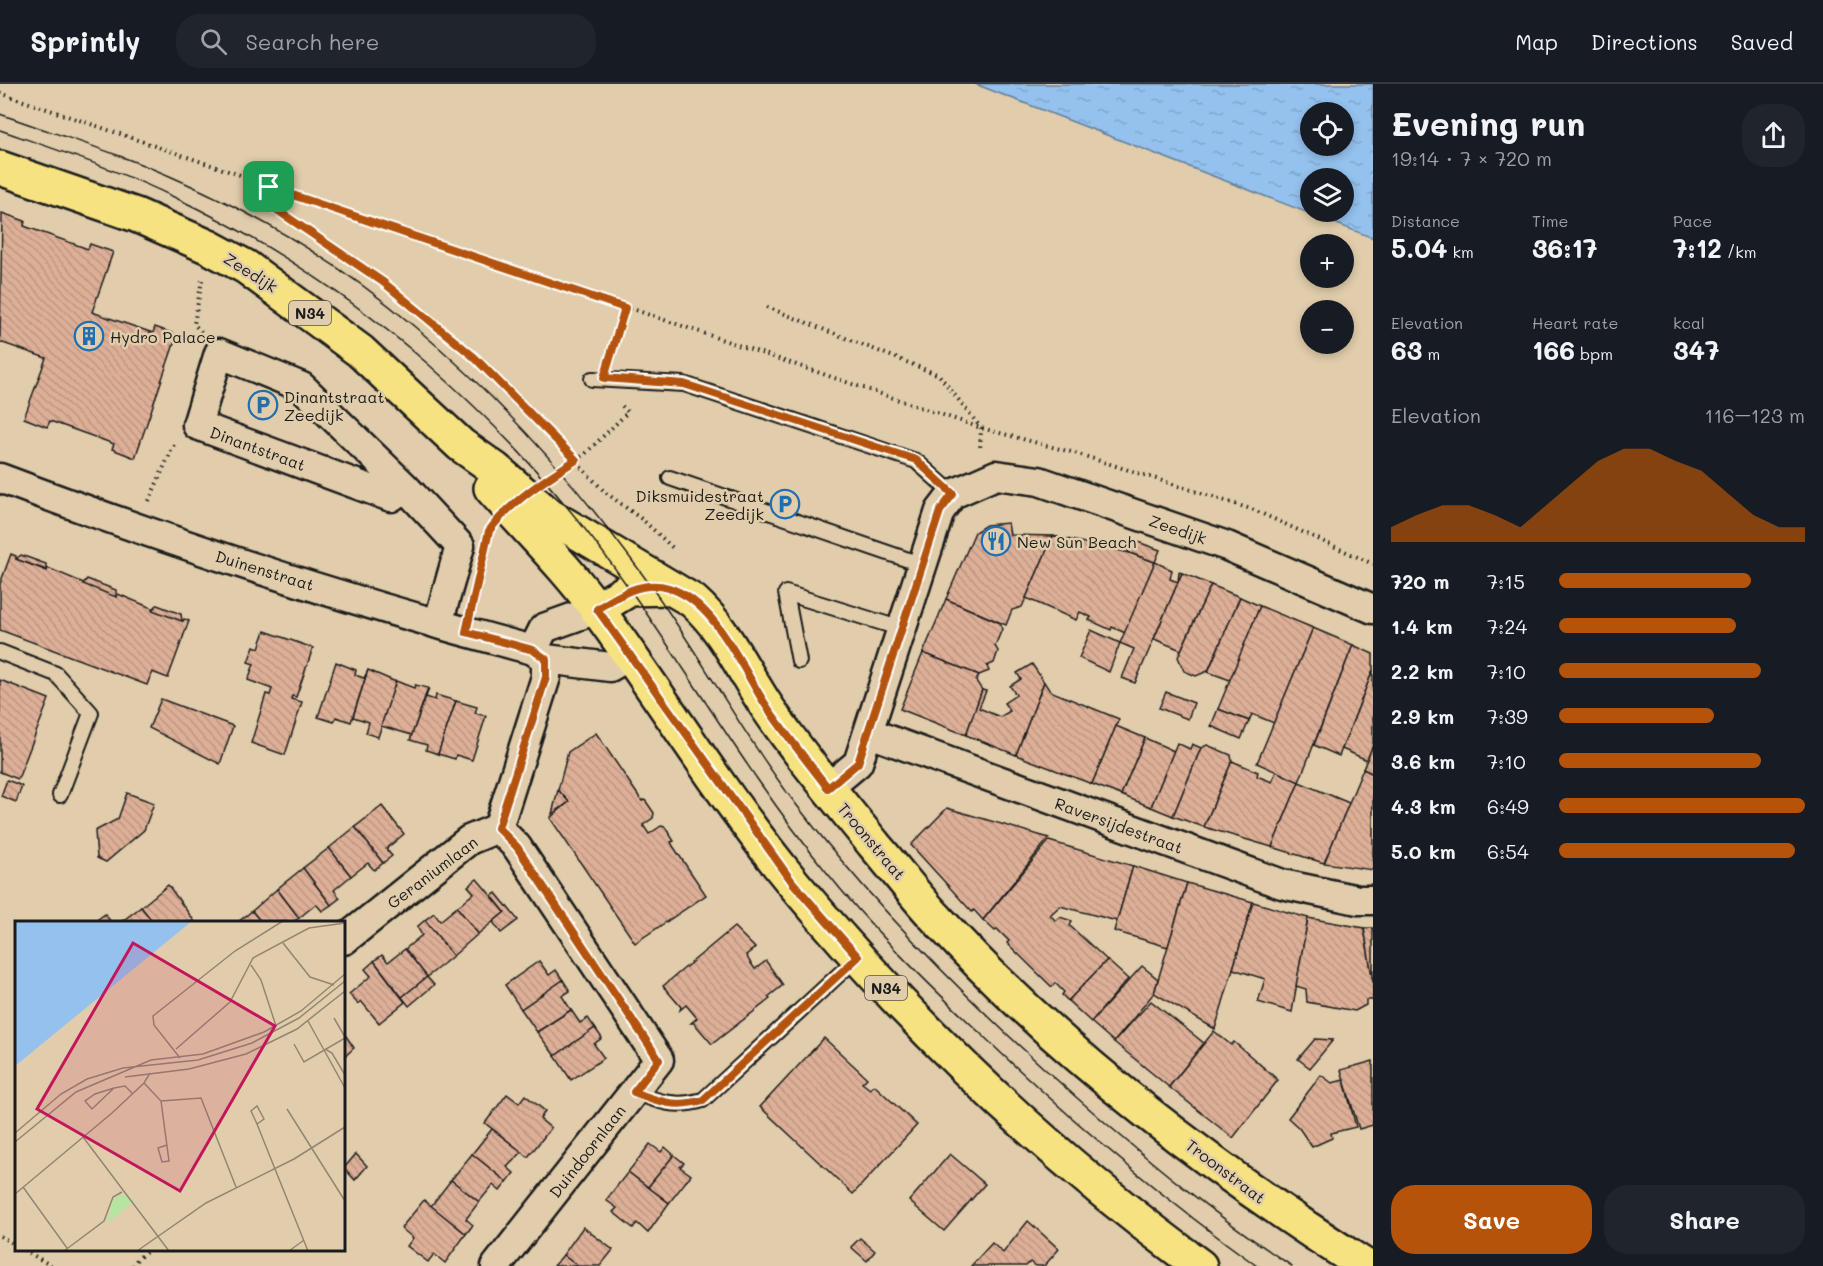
<!DOCTYPE html>
<meta charset="utf-8">
<style>
:root{--surface:#171b24;--page:#20242c;--text:#f1f3f6;--muted:#9ea1a6;--line:#363941;--accent:#b45309}
body{margin:0;font-family:Mali,sans-serif;background:var(--page);color:var(--text);height:100vh;display:flex;flex-direction:column;font-size:22px;white-space:nowrap}
*{box-sizing:border-box;margin:0}
p{font-size:20px;color:var(--muted)}
.icon{flex:none;width:33px;height:33px;fill:none;stroke:currentColor;stroke-width:2;stroke-linecap:round;stroke-linejoin:round}
.map{position:relative;flex:1;overflow:hidden}
.panel{display:flex;flex-direction:column;background:var(--surface);width:450px}
.panel>*{flex:none}
.buttons{position:absolute;left:1300px;top:18px;display:grid;gap:12px}
.buttons a{display:grid;place-items:center;width:54px;height:54px;border-radius:50%;background:var(--surface);box-shadow:0 3px 9px #0003;font-size:30px}
.pin{position:absolute;display:grid;place-items:center;width:51px;height:51px;color:#fff;margin:-26px;border-radius:12px;box-shadow:0 3px 9px #0006}
.round{display:grid;place-items:center;flex:none;width:63px;height:63px;border-radius:24px;background:var(--page)}
.overview{display:flex;align-items:center;justify-content:space-between;height:102px;padding:0 18px}
h1{font-size:33px;font-weight:800;line-height:45px}
.metrics{display:grid;grid-template-columns:repeat(3,1fr);gap:9px;height:102px;padding:6px 18px}
.metrics div{display:grid;align-content:center}
.metrics b{font-size:26px;font-weight:800}
.metrics small{font-size:16px;font-weight:400}
.metrics p{font-size:16px}
.chart{height:168px;padding:12px 18px}
.chart p{display:flex;justify-content:space-between}
.chart svg{width:100%;height:108px;margin-top:6px;fill:var(--accent);opacity:.7}
.button{display:flex;gap:12px;margin-top:auto;padding:12px 18px}
.button a{flex:1;height:69px;border-radius:24px;background:var(--accent);color:#fff;font-size:24px;font-weight:800;line-height:69px;text-align:center}
.button a+a{background:var(--page);color:var(--text)}
ul{padding:0 18px;list-style:none;font-size:20px}
li{display:grid;grid-template-columns:96px 72px 1fr;align-items:center;height:45px}
li i{height:15px;border-radius:8px;background:var(--accent)}
header{display:flex;align-items:center;gap:36px;box-sizing:border-box;height:84px;padding:0 30px;background:var(--surface);border-bottom:2px solid var(--line)}
header strong{font-size:28px}
nav{display:flex;gap:33px;margin-inline-start:auto;font-size:21px}
.search{width:420px;height:54px;background:var(--page);display:flex;align-items:center;gap:15px;box-sizing:border-box;padding:0 21px;border-radius:24px;color:var(--muted);font-size:22px}
main{display:flex;flex:1;min-height:0}
.map>svg:first-child{display:block}
.water{fill:url(#water-ripples);stroke:#647f9a;stroke-width:1.5;fill-rule:evenodd}
.building{fill:url(#building-back-hatch);stroke:#1c1c1c;stroke-width:1.5}
.lines{fill:none;stroke-linecap:round;stroke-linejoin:round}
.lane-casing{stroke:#1c1c1c;stroke-width:18}
.street-casing{stroke:#1c1c1c;stroke-width:33}
.primary-casing{stroke:#1c1c1c;stroke-width:38}
.path{stroke:#1c1c1c;stroke-width:4;stroke-dasharray:1.5 4.5;stroke-linecap:butt}
.lane{stroke:#e1cdab;stroke-width:14}
.street{stroke:#e1cdab;stroke-width:28}
.primary{stroke:#f7e281;stroke-width:33}
.tram{stroke:#1c1c1c;stroke-width:1.5}
.route-casing{stroke:#fff;stroke-width:12}
.route{stroke:#b45309;stroke-width:8}
.labels{text-anchor:middle;dominant-baseline:central;stroke-width:5;stroke-linejoin:round;paint-order:stroke}
.shield{fill:#e1cdab;stroke:#575147;stroke-width:1.5}
.shield-label{font-size:15px;font-weight:bold;fill:#1c1c1c}
.street-label{font-size:16px;fill:#1c1c1c;stroke:#e1cdab}
.poi-label{font-size:16px;fill:#1c1c1c;stroke:#e1cdab;text-anchor:start}
.inset-road{fill:none;stroke:#928672;stroke-width:1.5}
.view{fill:#c2185b;fill-opacity:0.15;stroke:#c2185b;stroke-width:3}
.inset-edge{fill:none;stroke:#1c1c1c;stroke-width:3}
</style>
<header>
<strong>Sprintly</strong>
<div class="search"><svg class="icon" aria-label="search" viewBox="0 0 24 24"><circle cx="10" cy="10" r="6"/><path d="M15 15l6 6"/></svg>Search here</div>
<nav><a>Map</a><a>Directions</a><a>Saved</a></nav>
</header>
<main>
<div class="map">
<svg width="1373" height="1182" viewBox="0 0 1373 1182">
<defs>
<pattern id="water-ripples" width="26" height="14" patternUnits="userSpaceOnUse" patternTransform="scale(1.5)"><rect width="26" height="14" fill="#94c1ee"/><path d="M2 4q2-2 4 0t4 0M15 11q2-2 4 0t4 0" fill="none" stroke="#7fa5cc"/></pattern>
<pattern id="building-back-hatch" width="6" height="6" patternUnits="userSpaceOnUse" patternTransform="scale(1.5)"><rect width="6" height="6" fill="#ddaf97"/><path d="M-1 5l2 2M0 0l6 6M5-1l2 2" fill="none" stroke="#bd9682"/></pattern>
</defs>
<rect width="100%" height="100%" fill="#e1cdab"/>
<filter id="ink" filterUnits="userSpaceOnUse"><feTurbulence type="fractalNoise" baseFrequency=".0167" numOctaves="2"/><feDisplacementMap in="SourceGraphic" scale="12" xChannelSelector="R" yChannelSelector="G"/><feConvolveMatrix kernelMatrix="1 2 1 2 8 2 1 2 1" color-interpolation-filters="sRGB"/></filter>
<g filter="url(#ink)">
<path class="water" d="M975 0H1373V154ZM1311 28H1344V62H1311ZM1311 94H1344V128H1311Z"/>
<g class="building">
<polygon points="2,129 25,137 24,142 88,165 90,160 113,168 92,228 153,249 155,243 177,251 135,374 112,365 114,360 50,337 47,343 24,334 46,274 0,258"/>
<polygon points="1008,439 1010,451 1053,452 1022,523 1012,526 1006,541 946,515 975,448 986,441"/>
<polygon points="1053,452 1130,469 1155,478 1125,549 1112,543 1111,546 1089,536 1091,533 1080,528 1076,536 1026,514"/>
<polygon points="1135,457 1160,466 1155,478 1130,469 1127,465 1129,458"/>
<polygon points="11,470 16,472 16,475 47,487 48,484 117,513 118,510 183,537 184,535 189,537 168,594 152,588 147,601 0,546 0,500"/>
<polygon points="21,471 46,480 46,486 16,475"/>
<polygon points="1155,478 1172,486 1170,495 1178,498 1179,488 1182,489 1135,599 1122,594 1134,565 1120,559"/>
<polygon points="1182,489 1211,501 1181,566 1154,555"/>
<polygon points="87,495 116,506 116,513 83,500"/>
<polygon points="1211,501 1240,513 1208,587 1196,592 1184,587 1178,573"/>
<polygon points="1240,513 1260,522 1230,596 1208,588"/>
<polygon points="946,515 998,538 1002,545 995,562 998,567 994,579 987,582 989,587 979,591 923,569"/>
<polygon points="157,521 181,530 182,537 152,526"/>
<polygon points="1260,522 1313,544 1274,639 1252,630 1249,637 1218,625"/>
<polygon points="1313,544 1353,561 1299,698 1257,679"/>
<polygon points="1091,546 1120,559 1109,588 1079,574"/>
<polygon points="265,547 313,564 296,613 292,612 291,615 302,618 285,671 251,659 266,610 270,611 272,605 248,596 254,580 248,578 254,562 259,564"/>
<polygon points="1353,561 1373,570 1373,586 1339,672 1314,661"/>
<polygon points="923,569 979,591 976,597 982,606 966,651 900,625"/>
<polygon points="336,578 356,586 355,591 364,594 368,586 351,638 336,633 334,638 318,633"/>
<polygon points="1032,580 1044,598 1016,671 966,651 982,606 986,607 979,624 1000,633 1010,627 1004,619 1016,611 1010,602 1021,595 1017,589"/>
<polygon points="368,586 396,598 378,653 366,649 369,638 353,633"/>
<polygon points="1373,586 1373,661 1367,676 1342,665"/>
<polygon points="0,596 49,615 18,695 0,688"/>
<polygon points="396,597 414,604 415,601 428,604 412,651 381,642"/>
<polygon points="1044,598 1050,607 1119,635 1092,700 1016,671"/>
<polygon points="429,604 426,613 435,616 436,611 456,617 438,670 426,666 427,661 410,656"/>
<polygon points="1166,608 1194,619 1188,635 1159,624"/>
<polygon points="161,615 233,642 220,680 149,644"/>
<polygon points="456,617 477,623 475,629 486,632 472,676 456,671 455,675 438,670"/>
<polygon points="1218,625 1249,637 1241,655 1211,642"/>
<polygon points="1116,642 1145,654 1121,711 1092,700"/>
<polygon points="596,649 642,717 645,716 654,729 653,734 643,741 649,750 661,742 665,743 674,757 671,758 673,762 706,811 635,859 550,734 569,718 558,706 568,668"/>
<polygon points="1145,654 1174,667 1151,723 1121,711"/>
<polygon points="1177,659 1190,665 1192,660 1201,664 1173,732 1151,723"/>
<polygon points="1207,661 1231,671 1232,677 1204,743 1173,732 1201,664"/>
<polygon points="1373,661 1373,690 1363,685"/>
<polygon points="1232,677 1258,688 1257,692 1272,698 1276,687 1299,698 1272,763 1204,743"/>
<polygon points="1363,685 1373,690 1373,786 1324,779"/>
<polygon points="7,696 22,702 16,718 1,712"/>
<polygon points="1299,698 1349,719 1324,779 1272,763"/>
<polygon points="558,706 569,718 552,730"/>
<polygon points="127,709 154,719 144,746 106,778 97,774 95,747 118,735"/>
<polygon points="382,722 404,750 386,765 392,772 383,779 355,743"/>
<polygon points="947,724 1049,754 983,836 974,826 972,828 911,761"/>
<polygon points="355,743 383,779 374,786 368,779 351,792 329,764"/>
<polygon points="1049,757 1133,782 1117,837 1060,822 1050,831 1056,837 1060,833 1072,837 1070,842 1107,876 1068,917 1062,911 1064,908 1055,899 1052,903 1007,859 1009,857 997,845 995,847 983,836"/>
<polygon points="329,764 351,792 334,806 340,814 331,821 303,784"/>
<polygon points="1133,782 1187,799 1168,863 1114,847"/>
<polygon points="303,784 331,821 322,827 316,820 299,834 277,805"/>
<polygon points="477,795 505,828 478,850 457,823 474,809 468,802"/>
<polygon points="1187,799 1253,818 1215,945 1154,909"/>
<polygon points="168,801 195,838 153,838 141,823"/>
<polygon points="277,805 299,834 293,838 261,838 252,827"/>
<polygon points="496,809 518,836 501,849 493,838 505,828 492,812"/>
<polygon points="1253,818 1308,834 1292,928 1258,918 1265,895 1233,885"/>
<polygon points="141,823 153,838 121,838"/>
<polygon points="457,823 478,850 453,872 425,836 434,829 440,837"/>
<polygon points="252,827 261,838 238,838"/>
<polygon points="105,830 111,838 94,838"/>
<polygon points="1308,834 1364,844 1373,897 1373,916 1366,916 1366,921 1355,927 1307,918 1306,905 1296,902"/>
<polygon points="425,836 453,872 427,893 405,865 422,851 417,843"/>
<polygon points="734,843 755,864 746,871 750,878 755,885 766,877 783,901 768,913 770,915 712,960 694,939 691,939 697,934 686,921 680,926 681,923 663,902"/>
<polygon points="1364,844 1373,844 1373,897"/>
<polygon points="405,865 427,893 402,913 374,877 382,871 388,878"/>
<polygon points="1107,876 1128,895 1091,938 1068,917"/>
<polygon points="374,877 405,918 379,939 361,917 358,920 349,910 371,892 365,885"/>
<polygon points="539,877 549,891 556,886 563,896 521,925 505,901"/>
<polygon points="1142,882 1158,895 1154,909 1114,958 1091,938"/>
<polygon points="427,893 434,901 409,922 402,913"/>
<polygon points="563,896 570,907 562,912 571,926 537,948 521,925"/>
<polygon points="1151,917 1204,959 1169,1003 1114,958"/>
<polygon points="571,926 580,939 588,934 595,944 555,972 537,948"/>
<polygon points="595,944 602,954 594,960 604,974 571,996 555,972"/>
<polygon points="1214,947 1231,961 1234,958 1278,996 1233,1054 1169,1003"/>
<polygon points="344,949 354,964 344,973"/>
<polygon points="824,954 867,994 862,999 870,1005 874,1001 917,1041 853,1110 760,1023"/>
<polygon points="1315,955 1333,956 1310,984 1298,975"/>
<polygon points="1373,977 1373,1041 1359,1045 1341,986"/>
<polygon points="1321,991 1332,999 1344,996 1356,1043 1331,1049 1332,1054 1312,1063 1299,1044 1288,1034"/>
<polygon points="507,1010 519,1019 525,1011 545,1027 540,1035 551,1044 528,1073 485,1039"/>
<polygon points="492,1045 522,1068 507,1083 514,1089 507,1098 472,1070"/>
<polygon points="650,1060 661,1068 665,1063 674,1071 648,1103 628,1088"/>
<polygon points="356,1070 367,1082 355,1096 344,1084"/>
<polygon points="472,1070 507,1098 500,1107 493,1101 479,1118 451,1096"/>
<polygon points="950,1070 985,1100 944,1147 909,1117"/>
<polygon points="674,1071 684,1079 680,1083 691,1091 669,1119 648,1103"/>
<polygon points="628,1088 669,1119 648,1149 637,1139 633,1144 613,1128 617,1124 606,1116"/>
<polygon points="451,1096 479,1118 466,1135 473,1141 466,1150 431,1122"/>
<polygon points="424,1116 466,1150 445,1179 434,1170 428,1178 407,1162 413,1154 401,1144"/>
<polygon points="1028,1137 1059,1165 1044,1182 1035,1182 1030,1178 1026,1182 971,1182 992,1159 1003,1169"/>
<polygon points="583,1143 613,1166 600,1182 577,1182 563,1171"/>
<polygon points="860,1154 875,1167 867,1177 851,1163"/>
<polygon points="563,1171 577,1182 554,1182"/>
</g>
<g class="lines">
<g class="lane-casing">
<g id="lane">
<polyline points="592,295 684,300 916,377 953,410"/>
<polyline points="670,394 923,481"/>
<polyline points="0,568 56,590 91,629 60,711"/>
<polyline points="799,577 786,509 902,545"/>
<path d="M634 1008C659 1018 676 1024 703 1016L858 873"/>
</g>
</g>
<g class="street-casing">
<g id="street">
<path d="M0 394C175 460 353 519 533 566L546 575 610 583 629 572"/>
<polyline points="405,403 391,413 197,341 219,269 302,303 405,403 460,462 438,540"/>
<polyline points="533,566 544,544 597,525"/>
<polyline points="870,649 1282,800 1358,816 1373,816"/>
<polyline points="828,704 858,679 940,427 953,410 996,391 1039,397 1227,462 1373,525"/>
<polyline points="344,856 469,756 498,744 546,593 546,575"/>
<polyline points="496,1182 659,976 517,763 498,744"/>
</g>
</g>
<g class="primary-casing">
<g id="primary">
<path d="M0 84 136 131 209 163 246 183 360 267 461 361 495 385 550 432 693 517C726 546 743 587 767 623 800 672 839 717 876 763 897 787 916 813 938 836 1061 971 1212 1085 1365 1182"/>
<path d="M491 404C527 445 567 484 599 528 665 618 723 714 794 800 913 942 1050 1073 1200 1182"/>
<polyline points="597,525 630,505 669,504"/>
</g>
</g>
<g class="path">
<polyline points="0,9 981,344 1075,369 1254,426 1373,480"/>
<polyline points="269,103 271,122 383,198 474,273 605,408 644,437 674,465"/>
<polyline points="767,223 939,291 981,344 980,366"/>
<polyline points="201,248 194,240 202,196"/>
<polyline points="610,275 625,224"/>
<polyline points="551,393 585,370 628,328 620,320"/>
<polyline points="149,417 175,358"/>
<polyline points="0,1152 16,1161"/>
<polyline points="24,1166 52,1182"/>
<polyline points="133,1182 137,1175 149,1166"/>
</g>
<use href="#lane" class="lane"/>
<use href="#street" class="street"/>
<use href="#primary" class="primary"/>
<g class="tram">
<path d="M0 30C61 52 124 71 183 98 265 135 346 184 415 243 500 314 572 395 637 483 694 559 738 644 795 719 878 827 974 923 1076 1013 1145 1074 1215 1132 1292 1182"/>
<path d="M0 46C60 67 121 87 178 115 362 203 515 341 631 507 696 600 753 697 824 785 871 844 924 896 979 948 1067 1033 1158 1111 1257 1182"/>
</g>
</g>
</g>
<g class="lines" filter="url(#ink)">
<g class="route-casing">
<path id="route" d="M269 103 625 224 604 294 684 300 916 376 953 410 940 427 858 679 828 704C807 677 786 651 767 623 742 585 716 518 669 504 642 496 619 511 597 525L793 799 858 873 703 1016C676 1024 659 1018 634 1008L659 976 517 763 498 744 546 593V575L533 566 466 548 489 447C510 418 546 395 576 376L474 273 383 198 271 122Z"/>
</g>
<use href="#route" class="route"/>
</g>
<defs>
<g id="building-ring" transform="scale(1.5)"><circle r="9.5" fill="#e1cdab" stroke="#1f6fb2" stroke-width="1.5"/><path d="M-4-6H4V6H1V3H-1V6H-4ZM-2.5-4.3h1.7v1.8h-1.7ZM.8-4.3h1.7v1.8H.8ZM-2.5-1h1.7V.8h-1.7ZM.8-1h1.7V.8H.8Z" fill="#1f6fb2"/></g>
<g id="parking-ring" transform="scale(1.5)"><circle r="9.5" fill="#e1cdab" stroke="#1f6fb2" stroke-width="1.5"/><path d="M-3.5-5.5H1a3.5 3.5 0 0 1 0 7H-1V5.5H-3.5ZM-1-3.4V-.6H.8a1.4 1.4 0 0 0 0-2.8Z" fill="#1f6fb2"/></g>
<g id="restaurant-ring" transform="scale(1.5)"><circle r="9.5" fill="#e1cdab" stroke="#1f6fb2" stroke-width="1.5"/><path d="M-5-6h1v4h1v-4h1v4h1v-4h1v5L-1.5 .5V6h-2V.5L-5-1ZM5-6V6H3V1.5H1.5Q1.5-4 5-6Z" fill="#1f6fb2"/></g>
</defs>
<g fill-rule="evenodd">
<use href="#building-ring" x="89" y="252"/>
<use href="#parking-ring" x="263" y="321"/>
<use href="#parking-ring" x="785" y="420"/>
<use href="#restaurant-ring" x="996" y="457"/>
</g>
<g class="labels">
<g class="shield">
<rect x="289" y="217" width="42" height="24" rx="4.5"/>
<rect x="865" y="892" width="42" height="24" rx="4.5"/>
</g>
<g class="shield-label">
<text x="310" y="229">N34</text>
<text x="886" y="904">N34</text>
</g>
<g class="street-label">
<text transform="translate(251 188) rotate(32)">Zeedijk</text>
<text transform="translate(258 364) rotate(20)">Dinantstraat</text>
<text transform="translate(1178 445) rotate(19)">Zeedijk</text>
<text transform="translate(265 486) rotate(17)">Duinenstraat</text>
<text transform="translate(1119 741) rotate(20)">Raversijdestraat</text>
<text transform="translate(872 757) rotate(50)">Troonstraat</text>
<text transform="translate(432 788) rotate(-37)">Geraniumlaan</text>
<text transform="translate(587 1067) rotate(-52)">Duindoornlaan</text>
<text transform="translate(1226 1087) rotate(37)">Troonstraat</text>
</g>
<g class="poi-label">
<text x="110" y="252">Hydro Palace</text>
<text x="284" y="312">Dinantstraat<tspan x="284" dy="18">Zeedijk</tspan></text>
<text x="764" y="411" text-anchor="end">Diksmuidestraat<tspan x="764" dy="18">Zeedijk</tspan></text>
<text x="1017" y="457">New Sun Beach</text>
</g>
</g>
<g transform="translate(15 837)">
<rect width="330" height="330" fill="#e1cdab"/>
<path d="M108 273 118 281 92 302 98 278Z" fill="#b6e4a3"/>
<path d="M0 0H177L0 145Z" fill="#94c1ee"/>
<path class="inset-road" d="M268 22 295 56 319 64M236 44 246 59 261 105M319 97 330 116M293 100 330 167M279 123 289 141 330 117M161 128 215 81 238 37 294 7 330 2M310 128 317 132 330 154M165 137 139 104 138 95 220 30 268 0M110 156 174 148 231 133 282 108 330 70M129 162 146 180 154 240 147 241 143 227 152 224M99 167 77 188 70 180 80 173 99 167 110 165 118 173M146 180 186 177 221 266M272 188 330 280M242 203 249 198 242 185 236 190 242 203 260 248 293 330M0 212 46 173 72 158 108 147 183 139 237 122 284 97 330 60M68 216 154 330M0 221 61 171 136 139 188 133 249 111 286 90 330 53M8 266 52 327M0 273 97 192 129 162 135 152M49 330 89 300 98 276 107 271M122 330 191 282 279 238 330 206M274 330 289 319"/>
<path class="view" d="M118 22 260 105 165 270 22 188Z"/>
<rect width="330" height="330" class="inset-edge"/>
</g>
</svg>
<div class="buttons">
<a><svg class="icon" aria-label="locate" viewBox="0 0 24 24"><circle cx="12" cy="12" r="6"/><path d="M12 2v4M12 18v4M2 12h4M18 12h4"/></svg></a>
<a><svg class="icon" aria-label="layers" viewBox="0 0 24 24"><path d="M12 4l9 5-9 5-9-5zM3 14l9 5 9-5"/></svg></a>
<a>+</a>
<a>−</a>
</div>
<div class="pin" style="left:269px;top:103px;background:#1e9e55"><svg class="icon" aria-label="arrive" viewBox="0 0 24 24"><path d="M6 21V4h12l-3 4 3 4H6"/></svg></div>
</div>
<section class="panel">
<div class="overview"><div><h1>Evening run</h1><p>19:14 · 7 × 720 m</p></div><a class="round"><svg class="icon" aria-label="share" viewBox="0 0 24 24"><path d="M12 15V3M7 8l5-5 5 5M5 13v7h14v-7"/></svg></a></div>
<div class="metrics">
<div><p>Distance</p><b>5.04<small> km</small></b></div>
<div><p>Time</p><b>36:17</b></div>
<div><p>Pace</p><b>7:12<small> /km</small></b></div>
</div>
<div class="metrics">
<div><p>Elevation</p><b>63<small> m</small></b></div>
<div><p>Heart rate</p><b>166<small> bpm</small></b></div>
<div><p>kcal</p><b>347</b></div>
</div>
<div class="chart"><p><span>Elevation</span>116–123 m</p>
<svg viewBox="0 0 160 44" preserveAspectRatio="none"><path d="M0 44V38L10 33L20 29L30 29L40 33L50 38L60 29L70 20L80 11L90 6L100 6L110 11L120 15L130 24L140 33L150 38L160 38V44z"/></svg>
</div>
<ul>
<li><b>720 m</b>7:15<i style="width:78%"></i></li>
<li><b>1.4 km</b>7:24<i style="width:72%"></i></li>
<li><b>2.2 km</b>7:10<i style="width:82%"></i></li>
<li><b>2.9 km</b>7:39<i style="width:63%"></i></li>
<li><b>3.6 km</b>7:10<i style="width:82%"></i></li>
<li><b>4.3 km</b>6:49<i style="width:100%"></i></li>
<li><b>5.0 km</b>6:54<i style="width:96%"></i></li>
</ul>
<div class="button"><a>Save</a><a>Share</a></div>
</section>
</main>
